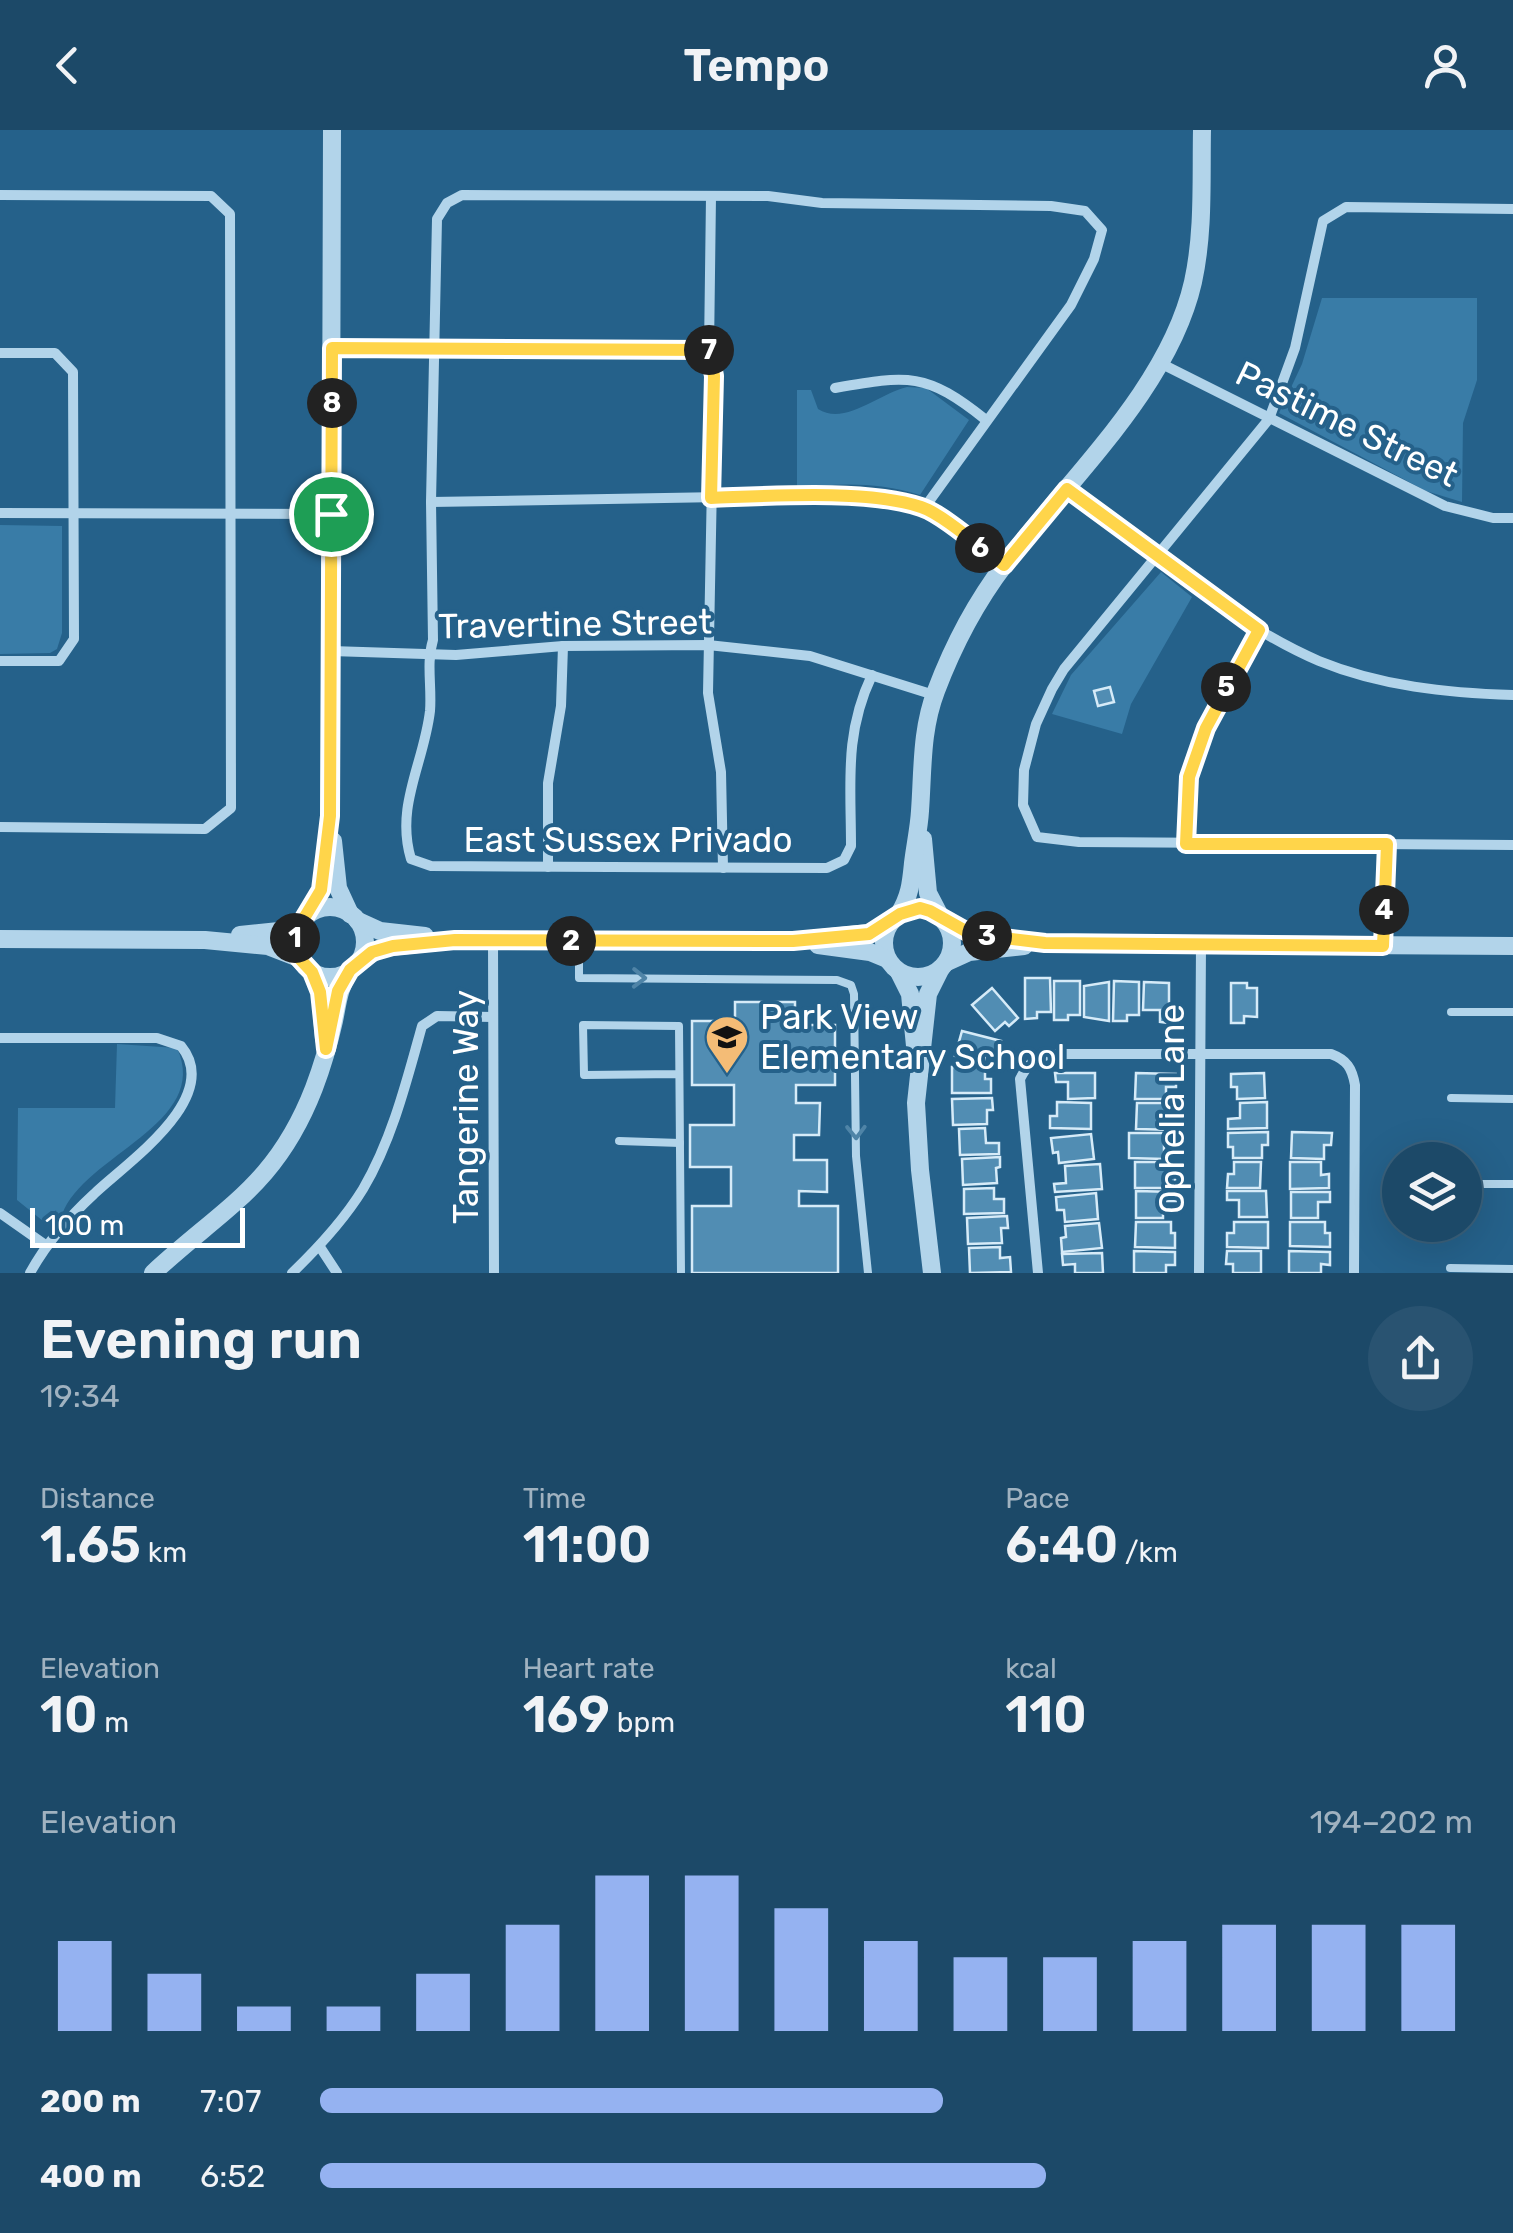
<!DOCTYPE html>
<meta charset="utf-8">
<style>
:root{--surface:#1c4968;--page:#295371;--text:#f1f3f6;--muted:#a0b2c0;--line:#3a617c;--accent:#95b2f1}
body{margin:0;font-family:Rubik,sans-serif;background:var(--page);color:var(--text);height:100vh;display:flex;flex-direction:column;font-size:38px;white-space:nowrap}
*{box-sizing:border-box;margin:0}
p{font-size:32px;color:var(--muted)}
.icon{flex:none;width:55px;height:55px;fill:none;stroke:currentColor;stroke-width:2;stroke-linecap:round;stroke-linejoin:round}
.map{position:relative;height:1143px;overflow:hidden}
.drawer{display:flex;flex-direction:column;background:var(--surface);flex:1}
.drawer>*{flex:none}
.controls{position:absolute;left:1382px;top:1012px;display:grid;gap:20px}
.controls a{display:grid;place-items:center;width:100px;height:100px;border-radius:50%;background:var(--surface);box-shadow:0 10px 40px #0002,0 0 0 2px var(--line);font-size:50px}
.scale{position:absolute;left:30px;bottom:25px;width:215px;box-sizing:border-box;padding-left:10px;border:5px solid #fff;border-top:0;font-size:28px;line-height:35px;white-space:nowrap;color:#fff;-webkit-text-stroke:8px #25618a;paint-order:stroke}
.pin{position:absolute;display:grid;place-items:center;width:85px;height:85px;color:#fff;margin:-42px;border:5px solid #fff;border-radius:50%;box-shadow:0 2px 10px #0007}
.km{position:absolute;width:50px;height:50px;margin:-25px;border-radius:50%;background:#222;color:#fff;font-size:28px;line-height:50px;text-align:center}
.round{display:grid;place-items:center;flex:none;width:105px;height:105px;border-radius:52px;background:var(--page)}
.headline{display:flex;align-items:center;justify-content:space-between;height:170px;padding:0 40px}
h1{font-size:55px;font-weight:600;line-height:75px}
.figures{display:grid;grid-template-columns:repeat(3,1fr);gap:15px;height:170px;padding:10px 40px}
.figures div{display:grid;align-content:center}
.figures b{font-size:50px;font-weight:600}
.figures small{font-size:28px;font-weight:400}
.figures p{font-size:28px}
.chart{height:280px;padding:20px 40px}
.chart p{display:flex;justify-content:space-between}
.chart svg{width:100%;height:180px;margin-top:10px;stroke:var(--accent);stroke-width:6}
ul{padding:0 40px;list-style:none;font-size:32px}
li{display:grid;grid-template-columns:160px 120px 1fr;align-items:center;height:75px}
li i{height:25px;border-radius:12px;background:var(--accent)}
header{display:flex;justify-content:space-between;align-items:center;height:130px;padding:0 40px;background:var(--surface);font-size:45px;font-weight:600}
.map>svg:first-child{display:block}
.green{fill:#397ca7}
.building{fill:#518db3;stroke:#d6ebf8;stroke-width:2.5}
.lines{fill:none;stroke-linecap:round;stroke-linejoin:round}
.service{stroke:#b2d4ea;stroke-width:8}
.minor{stroke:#b2d4ea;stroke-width:10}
.tertiary{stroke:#b2d4ea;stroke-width:18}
.oneway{stroke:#4f84a7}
.route-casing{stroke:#fff;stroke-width:20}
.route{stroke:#ffd54a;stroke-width:12}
.labels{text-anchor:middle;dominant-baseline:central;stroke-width:8;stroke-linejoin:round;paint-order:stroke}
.street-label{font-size:35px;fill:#fff;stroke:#25618a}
.poi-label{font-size:35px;fill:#fff;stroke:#25618a;text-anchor:start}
</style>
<header><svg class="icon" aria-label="back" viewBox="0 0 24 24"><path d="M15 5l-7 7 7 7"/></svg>Tempo<svg class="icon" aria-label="person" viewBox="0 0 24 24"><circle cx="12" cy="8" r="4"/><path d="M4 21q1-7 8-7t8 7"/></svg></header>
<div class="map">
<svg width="1513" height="1143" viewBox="0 0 1513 1143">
<rect width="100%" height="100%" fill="#25618a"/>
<g class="green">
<polygon points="1322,168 1477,168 1477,250 1463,293 1462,372 1426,361 1279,283 1302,234"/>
<path d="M907 257 926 258 969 290 920 365C877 352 841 353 797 358V260H811L818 279C845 296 878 264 907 257Z"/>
<polygon points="0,395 62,396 62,503 57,519 50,523 0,524"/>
<polygon points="1161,442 1192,467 1131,574 1122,604 1052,584 1071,545"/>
<path d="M117 914 177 918C212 994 83 1025 62 1085L43 1091 17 1070 18 978H115Z"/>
</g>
<g class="building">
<polygon points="1110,557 1114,572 1098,576 1094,561"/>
<polygon points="1025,848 1050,848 1051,882 1037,882 1037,888 1025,889"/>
<polygon points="1054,851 1080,851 1080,885 1068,885 1068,890 1054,890"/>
<polygon points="1114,851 1139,852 1139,885 1127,885 1127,891 1113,891"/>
<polygon points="1109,852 1109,891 1084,887 1084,856"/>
<polygon points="1144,852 1169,853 1169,893 1160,892 1160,880 1143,880"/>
<polygon points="1231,853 1247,853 1247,858 1257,858 1257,887 1244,886 1244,893 1231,893"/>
<polygon points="992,858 1018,888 1009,896 1005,892 995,901 972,875"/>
<polygon points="735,872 795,872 795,895 835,895 835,955 796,955 796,973 820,973 819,1005 794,1005 794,1030 827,1030 827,1062 799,1061 799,1076 838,1076 838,1143 692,1143 692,1076 731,1076 731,1037 690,1037 690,995 734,995 734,955 692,955 692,891 735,891"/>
<polygon points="962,901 1001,911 998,921 987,918 983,934 955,926"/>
<polygon points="952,937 985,937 985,949 991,949 991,963 952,963"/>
<polygon points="1055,943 1095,943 1095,968 1068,969 1068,952 1056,952"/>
<polygon points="1136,943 1176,944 1176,957 1166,957 1166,969 1135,969"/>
<polygon points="1264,943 1265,968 1237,969 1237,957 1231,957 1231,944"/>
<polygon points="992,968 993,980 987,980 987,994 953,995 952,969"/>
<polygon points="1057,972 1091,973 1091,999 1050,998 1050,986 1057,986"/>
<polygon points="1267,972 1267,998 1228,999 1228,989 1240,988 1240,973"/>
<polygon points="1137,973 1170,973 1170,985 1176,985 1176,1000 1136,999"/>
<polygon points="985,998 986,1013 999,1013 999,1024 960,1025 959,999"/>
<polygon points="1268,1002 1268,1015 1262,1015 1262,1028 1233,1028 1233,1017 1228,1017 1228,1003"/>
<polygon points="1292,1002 1332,1003 1331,1015 1324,1015 1324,1029 1291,1028"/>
<polygon points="1129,1003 1176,1003 1176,1012 1164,1012 1164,1029 1129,1028"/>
<polygon points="1091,1004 1094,1029 1059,1033 1058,1022 1053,1023 1051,1008"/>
<polygon points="1000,1027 1000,1037 996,1038 997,1053 963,1055 962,1029"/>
<polygon points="1135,1032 1166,1032 1166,1044 1175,1044 1175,1058 1135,1058"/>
<polygon points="1234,1032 1261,1032 1260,1058 1227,1058 1228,1044 1234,1044"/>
<polygon points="1290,1032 1321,1032 1321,1045 1329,1044 1329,1058 1290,1059"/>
<polygon points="1100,1034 1102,1059 1055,1062 1054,1054 1066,1053 1065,1036"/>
<polygon points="994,1058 994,1069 1004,1069 1004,1083 964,1084 964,1059"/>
<polygon points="1136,1061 1176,1062 1176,1071 1163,1071 1163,1088 1136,1088"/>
<polygon points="1227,1061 1266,1061 1267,1087 1239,1087 1239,1070 1227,1070"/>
<polygon points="1291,1062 1330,1062 1330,1072 1318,1072 1318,1088 1291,1088"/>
<polygon points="1096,1063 1098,1089 1065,1092 1064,1080 1057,1080 1056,1067"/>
<polygon points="1007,1086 1008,1098 1001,1098 1002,1113 968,1114 967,1088"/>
<polygon points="1136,1092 1171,1092 1171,1103 1175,1103 1175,1118 1135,1117"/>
<polygon points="1234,1092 1268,1092 1268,1118 1227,1117 1227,1103 1234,1103"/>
<polygon points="1290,1092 1325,1092 1325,1103 1330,1103 1330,1117 1290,1116"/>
<polygon points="1099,1093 1102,1118 1062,1122 1061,1108 1066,1107 1065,1096"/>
<polygon points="1000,1117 1000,1128 1010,1127 1011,1142 970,1143 969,1118"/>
<polygon points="1134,1121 1175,1122 1175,1135 1166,1135 1166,1143 1134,1143"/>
<polygon points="1227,1121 1261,1121 1261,1143 1233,1143 1233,1134 1226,1134"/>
<polygon points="1289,1121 1330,1122 1330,1135 1321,1134 1321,1143 1289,1143"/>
<polygon points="1102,1123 1103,1143 1075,1143 1075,1134 1063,1135 1062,1124"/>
</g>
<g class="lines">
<g class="service">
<polyline points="579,811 579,848 837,850 851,855 854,864 856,1026 868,1143"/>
<polyline points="1451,882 1513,882"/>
<polyline points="679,944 584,945 583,895 679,896 681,1143"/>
<polyline points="1451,968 1513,969"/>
<polyline points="619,1011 680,1013"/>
<polyline points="1465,1054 1513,1054"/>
<polyline points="1450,1138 1513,1139"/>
</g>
<g class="minor">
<polyline points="0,65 211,66 230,84 231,678 205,699 0,697"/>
<polyline points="711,66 709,220 714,246 708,563 721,642 723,738"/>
<polyline points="1513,79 1346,77 1323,91 1295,218 1269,289 1064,539 1052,559 1036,594 1024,640 1023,675 1037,707 1079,712 1513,715"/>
<polyline points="332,219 709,220"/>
<polyline points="0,223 55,223 73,242 74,509 59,531 0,531"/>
<polyline points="1162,234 1445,376 1493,388 1513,388"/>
<path d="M835 258C909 245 926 242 986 290"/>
<path d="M1067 359C1140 416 1234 495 1319 531 1380 556 1447 563 1513 565"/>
<polyline points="431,372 776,366 886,369 925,377 1004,435"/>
<polyline points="0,383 331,384"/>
<polyline points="331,521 456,525 563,516 708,515 810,526 934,565"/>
<path d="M872 545C844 604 851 653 851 716L844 730 827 738 431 736 411 729C395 676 424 633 430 581 432 557 426 533 433 510L431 372 437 89 447 73 462 65 768 66 822 73 1051 76 1085 81 1102 100 1094 129 1071 175 925 377"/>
<polyline points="1186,714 1189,647 1206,598 1259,500"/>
<polyline points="548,737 548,653 561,576 563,516"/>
<polyline points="493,810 494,1143"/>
<polyline points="1383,816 1387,714"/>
<path d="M0 908H157L181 916C224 968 125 1034 94 1064 69 1087 46 1114 30 1143"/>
<polyline points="0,1083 47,1116"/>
<polyline points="320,1117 337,1143"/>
<path d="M292 1143C318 1118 344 1090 363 1059 392 1010 407 950 422 896L437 886 493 887"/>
<path d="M1038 1143 1020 949C1028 933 1035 928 1052 924H1331C1347 930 1352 938 1355 955L1354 1143"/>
<polyline points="1199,1143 1201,814"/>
</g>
<g class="tertiary">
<polyline points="923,709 928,763 940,786"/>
<polyline points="333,711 338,758 350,784"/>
<circle cx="330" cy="812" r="35"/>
<circle cx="918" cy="813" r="34"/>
<path d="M899 784C910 766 911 753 913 733 915 716 919 698 920 681 923 639 921 600 936 561 953 516 976 472 1005 434 1069 349 1169 258 1193 152 1204 102 1201 50 1202 0"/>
<polyline points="307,786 321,760 330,685 332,0"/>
<polyline points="358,791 380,801 425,806"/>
<polyline points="946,792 971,804 1045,813 1513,816"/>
<polyline points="240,805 279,801 301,792"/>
<polyline points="0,809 205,810 268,816 299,828"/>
<polyline points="818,815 870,822 887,829"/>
<polyline points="358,832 381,818 455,810 793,811 869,803 892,790"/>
<polyline points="947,832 969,822 1024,816"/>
<polyline points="312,842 320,861 324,909"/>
<polyline points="899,842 910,864 915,916"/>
<path d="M153 1143C224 1077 276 1056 314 958 322 937 329 913 334 891 338 871 339 858 350 840"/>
<polyline points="932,1143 920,1040 916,973 928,864 941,838"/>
</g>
</g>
<defs><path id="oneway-chevron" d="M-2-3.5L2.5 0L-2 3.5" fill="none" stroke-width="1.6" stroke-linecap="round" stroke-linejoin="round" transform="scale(2.5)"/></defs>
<g class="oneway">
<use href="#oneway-chevron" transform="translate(639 848) rotate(1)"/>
<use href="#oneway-chevron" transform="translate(856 1002) rotate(89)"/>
</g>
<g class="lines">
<g class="route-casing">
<path id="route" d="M332 218 709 220 714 246 711 368C768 366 868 359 921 377 943 384 983 420 1004 435L1067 359 1259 500 1206 598 1189 647 1186 714H1387L1383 816 1045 813 971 804 930 781 920 778 900 784 869 804 793 811 455 810 393 816 372 822 350 840 338 861 326 919 320 862 312 842 299 828 295 810 297 800 321 760 330 686Z"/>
</g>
<use href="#route" class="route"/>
</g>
<defs>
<g id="school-pin" transform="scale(2.25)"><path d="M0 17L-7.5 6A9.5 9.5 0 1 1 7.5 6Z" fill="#f4bc76" stroke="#25618a"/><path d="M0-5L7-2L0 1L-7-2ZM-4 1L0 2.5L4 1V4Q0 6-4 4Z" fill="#111"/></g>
</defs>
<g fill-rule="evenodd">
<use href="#school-pin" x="727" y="907"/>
</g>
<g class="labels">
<g class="street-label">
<text transform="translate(1347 294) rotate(26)">Pastime Street</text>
<text transform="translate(575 494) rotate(-1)">Travertine Street</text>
<text x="628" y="710">East Sussex Privado</text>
<text transform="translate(466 977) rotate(-90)">Tangerine Way</text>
<text transform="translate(1172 979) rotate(-90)">Ophelia Lane</text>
</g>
<g class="poi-label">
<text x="760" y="887">Park View<tspan x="760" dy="40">Elementary School</tspan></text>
</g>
</g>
</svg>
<div class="controls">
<a><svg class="icon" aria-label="layers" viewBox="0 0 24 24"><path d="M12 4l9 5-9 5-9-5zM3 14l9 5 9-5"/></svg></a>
</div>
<div class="scale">100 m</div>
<div class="pin" style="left:331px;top:384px;background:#1e9e55"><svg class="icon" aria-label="arrive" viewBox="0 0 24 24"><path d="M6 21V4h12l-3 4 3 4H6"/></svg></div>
<b class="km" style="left:295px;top:808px">1</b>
<b class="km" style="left:571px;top:811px">2</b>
<b class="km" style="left:987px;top:806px">3</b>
<b class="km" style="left:1384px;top:780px">4</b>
<b class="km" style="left:1226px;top:557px">5</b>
<b class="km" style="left:980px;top:418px">6</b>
<b class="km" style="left:709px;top:220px">7</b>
<b class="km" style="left:332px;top:273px">8</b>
</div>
<section class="drawer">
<div class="headline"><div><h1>Evening run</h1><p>19:34</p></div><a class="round"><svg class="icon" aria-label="share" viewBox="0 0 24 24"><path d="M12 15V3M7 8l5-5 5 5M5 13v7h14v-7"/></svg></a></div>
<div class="figures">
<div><p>Distance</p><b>1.65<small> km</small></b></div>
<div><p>Time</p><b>11:00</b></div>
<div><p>Pace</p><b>6:40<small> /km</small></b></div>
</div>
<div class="figures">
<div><p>Elevation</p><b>10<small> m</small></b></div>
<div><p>Heart rate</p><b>169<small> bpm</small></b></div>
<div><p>kcal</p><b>110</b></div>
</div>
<div class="chart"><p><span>Elevation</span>194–202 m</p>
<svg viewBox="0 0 160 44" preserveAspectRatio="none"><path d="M5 44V22M15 44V30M25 44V38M35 44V38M45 44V30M55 44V18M65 44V6M75 44V6M85 44V14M95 44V22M105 44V26M115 44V26M125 44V22M135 44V18M145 44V18M155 44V18"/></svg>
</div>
<ul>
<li><b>200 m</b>7:07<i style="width:54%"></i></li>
<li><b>400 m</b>6:52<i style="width:63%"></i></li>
</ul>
</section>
